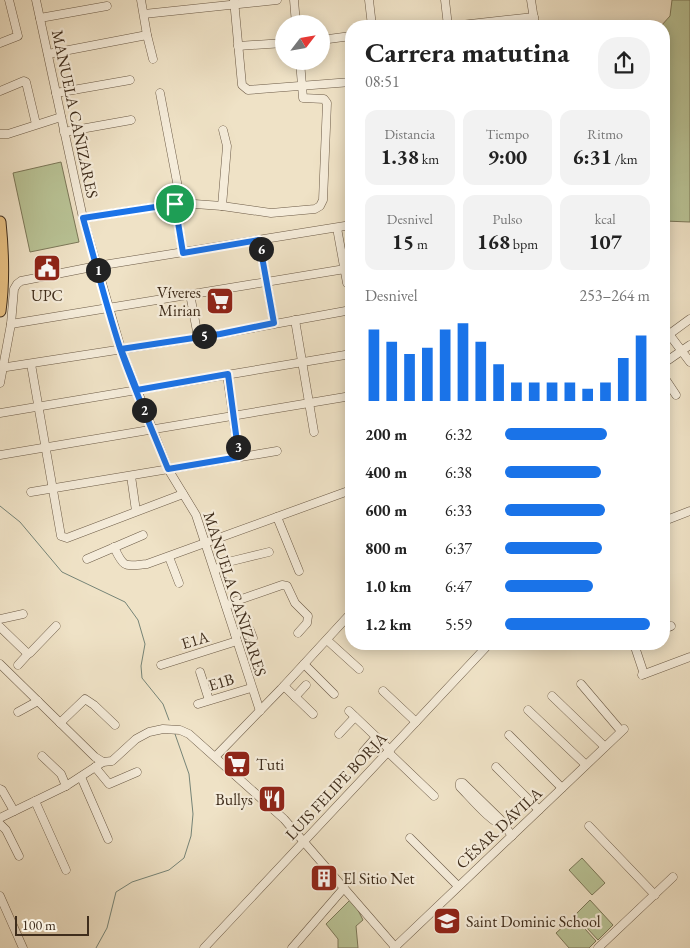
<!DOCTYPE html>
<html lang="es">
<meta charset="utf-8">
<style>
:root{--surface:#fff;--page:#f2f2f2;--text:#222;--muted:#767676;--accent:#1a73e8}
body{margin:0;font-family:"EB Garamond",serif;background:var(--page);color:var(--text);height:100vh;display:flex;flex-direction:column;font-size:19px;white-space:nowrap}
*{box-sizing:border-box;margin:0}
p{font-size:16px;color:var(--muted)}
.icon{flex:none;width:28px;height:28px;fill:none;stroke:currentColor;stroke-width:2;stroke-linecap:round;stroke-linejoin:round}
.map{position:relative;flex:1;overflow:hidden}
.side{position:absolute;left:345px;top:20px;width:325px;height:630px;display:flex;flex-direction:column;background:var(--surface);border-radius:20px;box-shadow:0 2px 12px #0003}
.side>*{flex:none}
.needle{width:32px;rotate:59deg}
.controls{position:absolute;left:275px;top:15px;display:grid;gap:10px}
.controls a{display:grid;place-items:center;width:55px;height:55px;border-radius:50%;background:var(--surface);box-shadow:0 2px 12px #0003;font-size:25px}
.scale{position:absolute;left:15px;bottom:12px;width:74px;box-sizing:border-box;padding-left:5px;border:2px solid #3f2d1c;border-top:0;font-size:14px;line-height:18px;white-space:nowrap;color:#3f2d1c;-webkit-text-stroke:4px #f5ecda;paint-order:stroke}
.pin{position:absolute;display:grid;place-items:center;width:42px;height:42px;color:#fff;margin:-21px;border:2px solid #fff;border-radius:50%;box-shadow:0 1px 5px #0007}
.km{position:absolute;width:25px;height:25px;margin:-12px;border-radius:50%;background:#222;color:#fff;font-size:14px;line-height:25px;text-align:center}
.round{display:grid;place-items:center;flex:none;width:52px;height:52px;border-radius:20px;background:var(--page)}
.head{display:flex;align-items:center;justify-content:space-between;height:85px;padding:0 20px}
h1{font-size:28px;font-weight:700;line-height:38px}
.figures{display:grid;grid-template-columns:repeat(3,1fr);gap:8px;height:85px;padding:5px 20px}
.figures div{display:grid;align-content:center;border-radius:12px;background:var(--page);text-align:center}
.figures b{font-size:21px;font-weight:700}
.figures small{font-size:14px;font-weight:400}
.figures p{font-size:14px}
.chart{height:140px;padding:10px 20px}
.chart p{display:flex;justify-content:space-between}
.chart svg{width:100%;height:90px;margin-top:5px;stroke:var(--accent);stroke-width:6}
ul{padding:0 20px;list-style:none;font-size:16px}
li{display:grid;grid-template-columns:80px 60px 1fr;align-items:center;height:38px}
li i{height:12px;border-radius:6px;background:var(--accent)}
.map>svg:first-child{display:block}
.green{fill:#b9c396;stroke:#7c7859}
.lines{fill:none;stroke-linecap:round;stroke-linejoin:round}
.stream{stroke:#768477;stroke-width:1}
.minor-casing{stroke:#6b5a46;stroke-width:9}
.highway-casing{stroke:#3f2d1c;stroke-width:13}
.minor{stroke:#f5ecda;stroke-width:8}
.highway{stroke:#e8c183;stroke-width:11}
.route-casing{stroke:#fff;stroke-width:10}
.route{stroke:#1a73e8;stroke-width:6}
.labels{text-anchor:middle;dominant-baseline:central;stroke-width:4.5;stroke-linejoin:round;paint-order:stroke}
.street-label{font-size:16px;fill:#3f2d1c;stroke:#f5ecda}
.poi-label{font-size:16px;fill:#3f2d1c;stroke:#f5ecda;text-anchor:start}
</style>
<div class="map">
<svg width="690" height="948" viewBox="0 0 690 948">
<rect width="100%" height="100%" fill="#efe2c6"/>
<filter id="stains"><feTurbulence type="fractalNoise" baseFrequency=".004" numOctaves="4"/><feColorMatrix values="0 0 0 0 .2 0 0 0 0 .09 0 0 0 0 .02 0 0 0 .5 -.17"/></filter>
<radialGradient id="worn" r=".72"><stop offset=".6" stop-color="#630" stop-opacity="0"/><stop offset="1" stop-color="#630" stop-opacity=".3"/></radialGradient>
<g class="green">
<polygon points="672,0 690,0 690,222 664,221 664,26 661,26 670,16"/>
<polygon points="61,162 79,242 30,252 13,173"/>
<polygon points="582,858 605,883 592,895 569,870"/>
<polygon points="352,898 363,920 356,926 358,948 338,948 338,939 326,924"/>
<polygon points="590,900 613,925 598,940 575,915"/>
<polygon points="574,917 596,941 589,948 569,948 556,933"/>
</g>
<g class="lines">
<g class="stream">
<polyline points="0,506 20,522 62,572 125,602 138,620 145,644 141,666 142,678 163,704 169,720"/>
<polyline points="96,948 107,928 116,892 132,882 169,870 184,858 191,836 193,814 189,774 175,734"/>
</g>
<g class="minor-casing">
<g id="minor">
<polyline points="36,0 83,218 121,349 168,469 196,515 260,711"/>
<polyline points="141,0 147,35 153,59"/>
<polyline points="234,0 242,85 248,90 351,82"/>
<polyline points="294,0 296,24"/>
<polyline points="369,0 372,26"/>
<polyline points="445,0 448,26"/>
<polyline points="531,0 535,26"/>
<polyline points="144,14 277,0"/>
<polyline points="40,18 107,6"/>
<polyline points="452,26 534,17"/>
<polyline points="321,40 351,36"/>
<polyline points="0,43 18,36 9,0"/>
<polyline points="238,46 284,43"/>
<polyline points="48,54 147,35"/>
<polyline points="0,91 24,81 26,82 36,124"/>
<polyline points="56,93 130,80"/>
<polyline points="160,93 181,203"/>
<polyline points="64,132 131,120"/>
<polyline points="0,134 8,134 61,117"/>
<polyline points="175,204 183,253"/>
<polyline points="222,206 227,146 223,130"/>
<polyline points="83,218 181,203 222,206 271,213 315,209 320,206 323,200 327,103 324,99 303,98 300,61"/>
<polyline points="337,228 347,283"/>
<polyline points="259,240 274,323"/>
<polyline points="190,294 198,337"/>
<polyline points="295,320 314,432"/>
<polyline points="11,324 351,268"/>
<polyline points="669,334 690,362"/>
<polyline points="664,338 690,319"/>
<polyline points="664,363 690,345"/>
<polyline points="31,364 61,536 67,538 183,494"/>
<polyline points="0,368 220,334 351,310"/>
<polyline points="227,374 239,457"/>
<polyline points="664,377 676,395"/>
<polyline points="0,383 11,324 14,289 17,284 21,281 97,266 351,225"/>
<polyline points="0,413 351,354"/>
<polyline points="0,455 351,396"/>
<polyline points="131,476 136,511"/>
<polyline points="31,492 277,451"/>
<polyline points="277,517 299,571"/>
<polyline points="664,521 690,511"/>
<path d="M114 547C124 569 125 566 147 564L351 490"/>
<polyline points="169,557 179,583"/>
<polyline points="87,559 143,535"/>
<polyline points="215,571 224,563 269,552"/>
<polyline points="226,606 236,601 282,585 287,586 295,603 308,616 307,623 298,633"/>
<polyline points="0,619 23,614"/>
<polyline points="0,627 28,654 30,653 56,626"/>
<polyline points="664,629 671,626"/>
<polyline points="235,634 250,630 253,638"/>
<polyline points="327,640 359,669"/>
<polyline points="634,644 644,674"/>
<polyline points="0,664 95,757 103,762"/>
<polyline points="304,664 334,694"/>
<polyline points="18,665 28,654"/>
<polyline points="161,665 237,641"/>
<polyline points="200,672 209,700"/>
<polyline points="642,675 690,657"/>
<polyline points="581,684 621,731"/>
<polyline points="284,686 313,714"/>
<polyline points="383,691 416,722"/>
<polyline points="552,696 605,747"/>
<polyline points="295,697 306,685"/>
<polyline points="198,704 251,688"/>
<polyline points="528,710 586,765"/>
<polyline points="349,711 390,750"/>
<polyline points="18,712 38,701"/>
<polyline points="60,723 85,699 94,705 115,725"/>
<polyline points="339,734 355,717"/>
<polyline points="509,735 562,788"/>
<polyline points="363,752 376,737"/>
<polyline points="388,752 434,796"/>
<polyline points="42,756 61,774 66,786"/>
<polyline points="215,757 281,689 351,613"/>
<polyline points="95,767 109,784 137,772"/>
<polyline points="496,767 539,810"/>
<polyline points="81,777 108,839"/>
<polyline points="0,789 2,790 14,811"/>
<polyline points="35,801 66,870"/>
<polyline points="0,818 66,786 103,762 112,761 136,739 149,732 163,729 180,730 189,734 284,819 396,948"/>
<polyline points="0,824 6,830 19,856"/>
<path d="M505 826C492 824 470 797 460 787V783H463L500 819 512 836"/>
<polyline points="589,826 655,895"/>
<polyline points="410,838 458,886"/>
<polyline points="0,896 23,948"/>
<polyline points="204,948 489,644"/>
<polyline points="292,948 344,888"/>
<polyline points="394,948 624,729"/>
<polyline points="598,948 673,877"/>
</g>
</g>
<g class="highway-casing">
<path id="highway" d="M0 222C3 251 4 282 0 311"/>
</g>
<use href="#minor" class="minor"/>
<use href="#highway" class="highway"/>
</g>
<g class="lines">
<g class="route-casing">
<path id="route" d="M175 204 83 218C95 261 106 305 120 348 134 389 152 429 168 469L239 457 228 374 137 390 121 349 220 334 274 323 259 240 183 253 175 204"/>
</g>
<use href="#route" class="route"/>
</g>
<defs>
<g id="civic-square" transform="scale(1.4375)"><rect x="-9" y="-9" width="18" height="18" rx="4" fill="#8f2418" stroke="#f5ecda"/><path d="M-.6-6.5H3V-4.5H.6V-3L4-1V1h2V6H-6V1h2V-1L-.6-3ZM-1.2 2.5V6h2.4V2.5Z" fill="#fff"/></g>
<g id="supermarket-square" transform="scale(1.4375)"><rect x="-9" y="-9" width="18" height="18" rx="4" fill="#8f2418" stroke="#f5ecda"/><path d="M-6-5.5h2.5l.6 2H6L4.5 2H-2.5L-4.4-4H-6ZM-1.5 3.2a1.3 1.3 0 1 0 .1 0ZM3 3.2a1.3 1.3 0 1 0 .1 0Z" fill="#fff"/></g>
<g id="restaurant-square" transform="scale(1.4375)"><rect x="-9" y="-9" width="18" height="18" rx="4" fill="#8f2418" stroke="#f5ecda"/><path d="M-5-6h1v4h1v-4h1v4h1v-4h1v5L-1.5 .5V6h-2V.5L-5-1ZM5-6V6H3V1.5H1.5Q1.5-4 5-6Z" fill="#fff"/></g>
<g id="building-square" transform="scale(1.4375)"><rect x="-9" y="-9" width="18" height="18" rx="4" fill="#8f2418" stroke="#f5ecda"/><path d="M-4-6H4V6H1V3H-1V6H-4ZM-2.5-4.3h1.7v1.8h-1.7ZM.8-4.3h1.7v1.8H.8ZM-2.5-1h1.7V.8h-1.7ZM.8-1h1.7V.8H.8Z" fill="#fff"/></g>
<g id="school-square" transform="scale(1.4375)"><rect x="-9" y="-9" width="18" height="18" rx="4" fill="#8f2418" stroke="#f5ecda"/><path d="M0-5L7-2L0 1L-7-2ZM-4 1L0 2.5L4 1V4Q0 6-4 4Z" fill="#fff"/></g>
</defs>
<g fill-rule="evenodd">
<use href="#civic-square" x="47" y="268"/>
<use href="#supermarket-square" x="220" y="301"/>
<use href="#supermarket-square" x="237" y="764"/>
<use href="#restaurant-square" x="272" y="799"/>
<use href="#building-square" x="324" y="878"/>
<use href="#school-square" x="447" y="921"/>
</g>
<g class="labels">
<g class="street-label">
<text transform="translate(75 114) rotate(78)">MANUELA CAÑIZARES</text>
<text transform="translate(235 594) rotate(72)">MANUELA CAÑIZARES</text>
<text transform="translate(195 640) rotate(-17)">E1A</text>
<text transform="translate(221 682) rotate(-17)">E1B</text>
<text transform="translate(336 786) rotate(-47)">LUIS FELIPE BORJA</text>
<text transform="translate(499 828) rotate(-43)">CÉSAR DÁVILA</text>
</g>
<g class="poi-label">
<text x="201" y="292" text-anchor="end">Víveres<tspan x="201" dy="18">Mirian</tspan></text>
<text x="47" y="295" text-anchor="middle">UPC</text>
<text x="256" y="764">Tuti</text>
<text x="253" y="799" text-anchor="end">Bullys</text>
<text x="343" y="878">El Sitio Net</text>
<text x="466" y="921">Saint Dominic School</text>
</g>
</g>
<rect width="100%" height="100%" filter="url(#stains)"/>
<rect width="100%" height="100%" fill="url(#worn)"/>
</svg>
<div class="controls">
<a><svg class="needle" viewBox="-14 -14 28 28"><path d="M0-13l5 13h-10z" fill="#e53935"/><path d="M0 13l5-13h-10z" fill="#767676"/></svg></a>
</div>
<div class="scale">100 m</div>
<div class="pin" style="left:175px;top:204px;background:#1e9e55"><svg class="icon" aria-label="arrive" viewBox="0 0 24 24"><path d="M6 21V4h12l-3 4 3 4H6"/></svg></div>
<b class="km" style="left:98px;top:270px">1</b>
<b class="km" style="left:144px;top:410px">2</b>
<b class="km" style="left:238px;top:447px">3</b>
<b class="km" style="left:204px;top:336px">5</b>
<b class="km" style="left:261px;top:249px">6</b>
<section class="side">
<div class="head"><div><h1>Carrera matutina</h1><p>08:51</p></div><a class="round"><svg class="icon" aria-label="share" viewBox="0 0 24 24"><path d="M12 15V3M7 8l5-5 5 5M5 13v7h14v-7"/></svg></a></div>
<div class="figures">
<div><p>Distancia</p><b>1.38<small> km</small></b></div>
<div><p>Tiempo</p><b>9:00</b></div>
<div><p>Ritmo</p><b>6:31<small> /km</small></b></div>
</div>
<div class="figures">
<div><p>Desnivel</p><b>15<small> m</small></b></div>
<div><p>Pulso</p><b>168<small> bpm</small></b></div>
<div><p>kcal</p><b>107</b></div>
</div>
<div class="chart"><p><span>Desnivel</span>253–264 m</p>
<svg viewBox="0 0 160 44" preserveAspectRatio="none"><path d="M5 44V9M15 44V15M25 44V21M35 44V18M45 44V9M55 44V6M65 44V15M75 44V26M85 44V35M95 44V35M105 44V35M115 44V35M125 44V38M135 44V35M145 44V23M155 44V12"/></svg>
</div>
<ul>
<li><b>200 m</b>6:32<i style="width:70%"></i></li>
<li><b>400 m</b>6:38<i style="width:66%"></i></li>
<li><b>600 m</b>6:33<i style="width:69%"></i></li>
<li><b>800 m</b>6:37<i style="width:67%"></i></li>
<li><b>1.0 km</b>6:47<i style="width:61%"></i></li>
<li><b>1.2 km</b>5:59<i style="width:100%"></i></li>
</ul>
</section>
</div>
